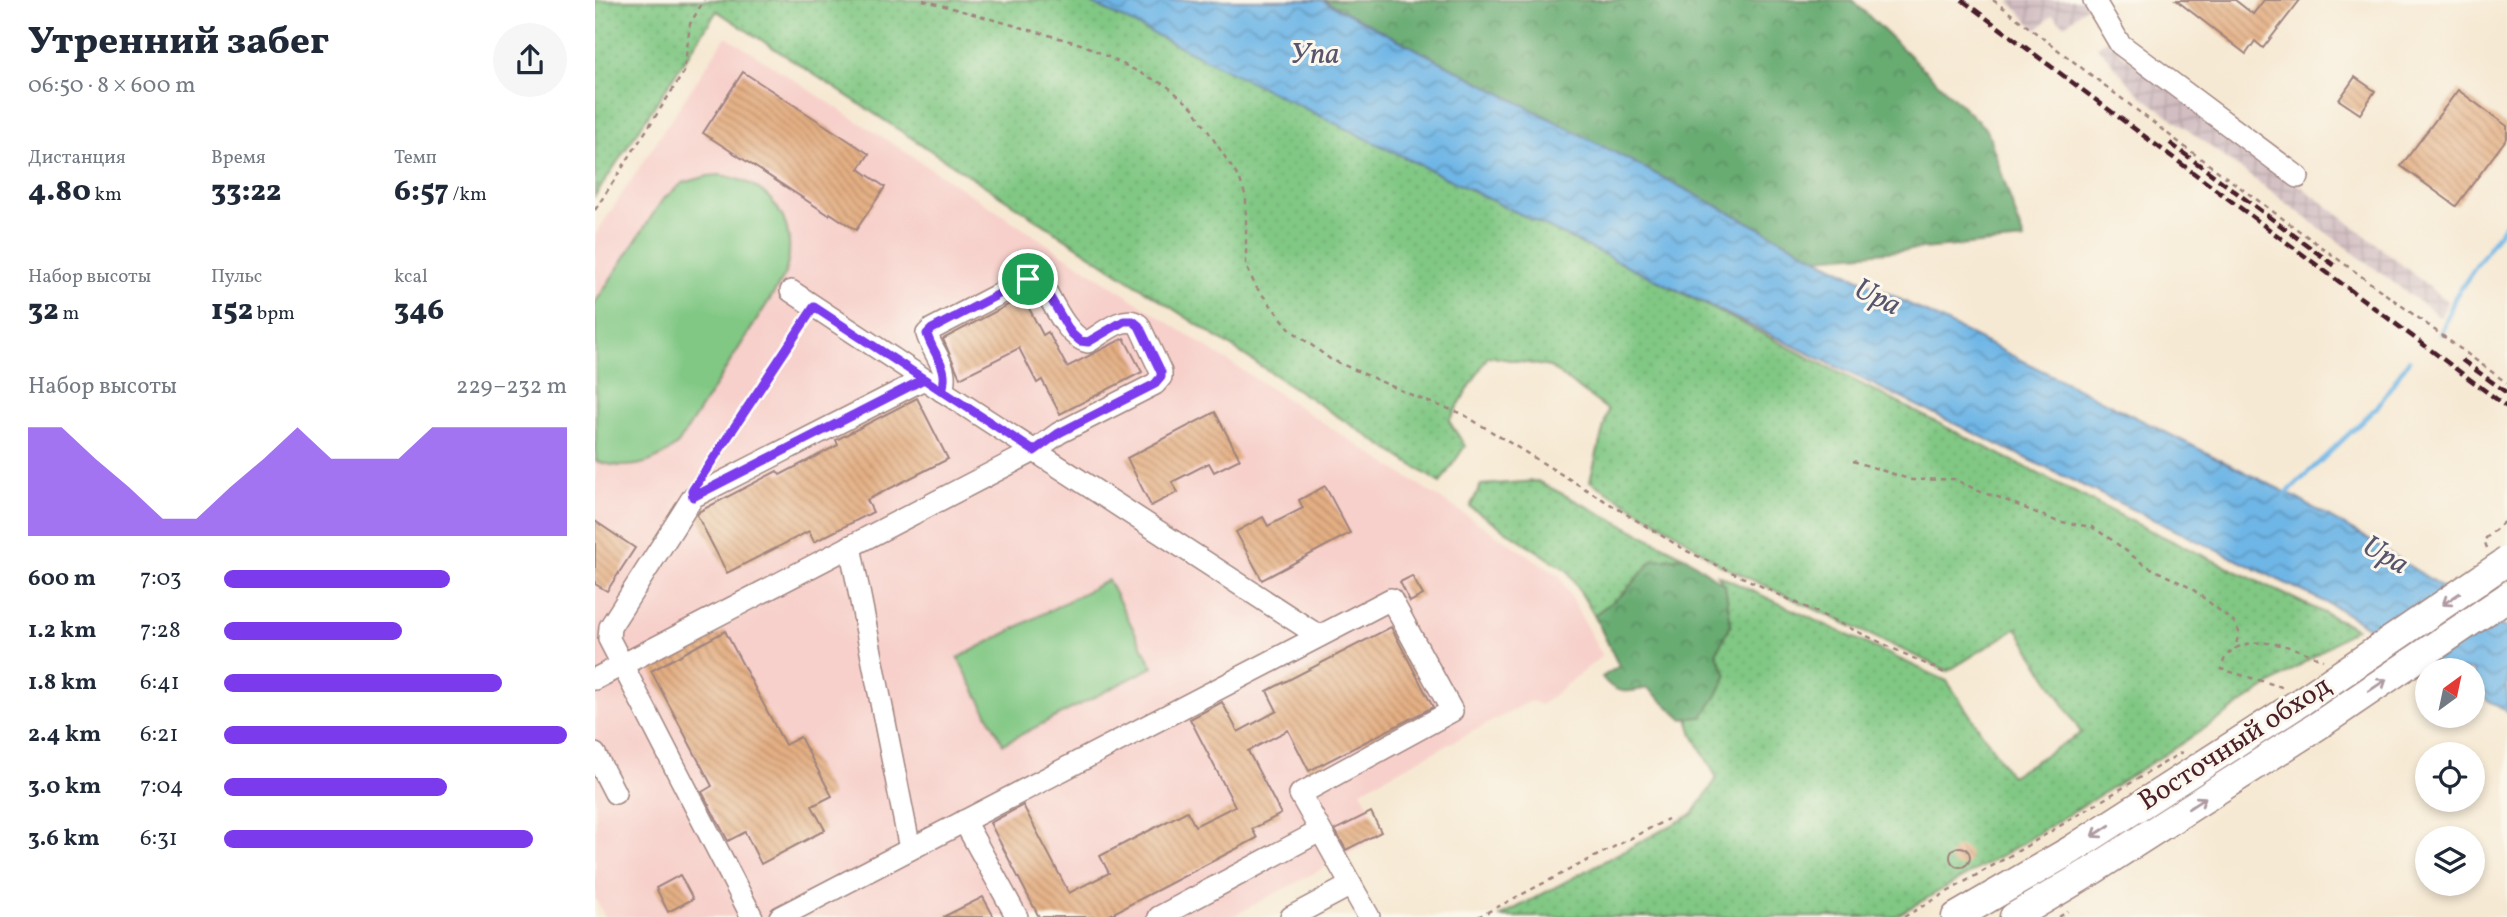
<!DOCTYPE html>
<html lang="ru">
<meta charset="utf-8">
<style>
:root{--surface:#fff;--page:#f6f6f7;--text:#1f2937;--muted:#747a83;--accent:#7c3aed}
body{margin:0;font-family:Vollkorn,serif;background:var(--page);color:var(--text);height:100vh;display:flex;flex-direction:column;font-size:26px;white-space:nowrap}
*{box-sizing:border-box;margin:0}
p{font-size:23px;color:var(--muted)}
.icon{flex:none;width:38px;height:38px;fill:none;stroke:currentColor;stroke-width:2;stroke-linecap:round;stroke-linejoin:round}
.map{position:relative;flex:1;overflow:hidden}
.drawer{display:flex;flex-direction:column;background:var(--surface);width:595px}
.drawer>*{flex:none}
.needle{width:46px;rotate:33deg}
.controls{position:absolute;left:1820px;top:658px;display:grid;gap:14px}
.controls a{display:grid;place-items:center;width:70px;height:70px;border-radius:50%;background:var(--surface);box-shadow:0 4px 10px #0003;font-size:35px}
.pin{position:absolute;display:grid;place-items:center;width:60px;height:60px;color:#fff;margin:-30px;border:4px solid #fff;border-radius:50%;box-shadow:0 2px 7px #0007}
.round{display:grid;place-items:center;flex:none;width:74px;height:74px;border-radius:37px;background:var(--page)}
.summary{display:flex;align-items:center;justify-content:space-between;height:119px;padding:0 28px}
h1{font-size:38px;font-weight:800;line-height:52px}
.metrics{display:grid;grid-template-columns:repeat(3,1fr);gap:10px;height:119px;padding:7px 28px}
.metrics div{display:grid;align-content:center}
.metrics b{font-size:30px;font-weight:800}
.metrics small{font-size:19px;font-weight:400}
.metrics p{font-size:19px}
.chart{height:196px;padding:14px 28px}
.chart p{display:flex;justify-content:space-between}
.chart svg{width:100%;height:126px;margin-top:7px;fill:var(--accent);opacity:.7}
ul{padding:0 28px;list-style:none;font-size:23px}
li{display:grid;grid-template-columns:112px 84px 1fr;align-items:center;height:52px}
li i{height:18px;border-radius:9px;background:var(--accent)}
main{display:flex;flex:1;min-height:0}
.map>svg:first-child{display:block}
.built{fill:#f7d0cb}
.industrial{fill:url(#industrial-grid)}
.green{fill:url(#green-dots);stroke:#667458;stroke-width:2}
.forest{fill:url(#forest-crowns);stroke:#59664e;stroke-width:2}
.pitch{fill:#81c884;stroke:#667458;stroke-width:2}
.water{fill:url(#water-waves);stroke:#5c6a88;stroke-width:2}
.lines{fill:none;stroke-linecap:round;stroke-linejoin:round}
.stream{stroke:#6eb6e6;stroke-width:4.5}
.building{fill:url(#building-back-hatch)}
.minor-casing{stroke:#a0847f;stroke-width:24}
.major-casing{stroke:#a0847f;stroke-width:31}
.path{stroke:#a0847f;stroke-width:2.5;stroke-dasharray:5 5;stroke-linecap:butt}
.minor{stroke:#fff;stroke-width:21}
.major{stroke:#fff;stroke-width:28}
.rail{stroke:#4a1f2b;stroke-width:4.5;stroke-dasharray:10 5;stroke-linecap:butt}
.major-bridge-casing{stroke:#a0847f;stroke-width:31;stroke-linecap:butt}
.major-bridge{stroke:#fff;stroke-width:28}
.oneway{stroke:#ae9aa0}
.route-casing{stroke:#fff;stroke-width:14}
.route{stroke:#7c3aed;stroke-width:9}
.labels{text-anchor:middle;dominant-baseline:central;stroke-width:6;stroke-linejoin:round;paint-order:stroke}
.street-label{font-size:28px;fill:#4a1f2b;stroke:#fbf7ec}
.water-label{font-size:30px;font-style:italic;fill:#57546c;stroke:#fbf7ec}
</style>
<main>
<section class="drawer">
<div class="summary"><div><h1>Утренний забег</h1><p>06:50 · 8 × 600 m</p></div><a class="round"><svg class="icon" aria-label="share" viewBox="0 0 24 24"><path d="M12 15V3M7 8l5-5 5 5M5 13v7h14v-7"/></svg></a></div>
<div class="metrics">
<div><p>Дистанция</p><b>4.80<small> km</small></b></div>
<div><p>Время</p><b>33:22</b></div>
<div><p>Темп</p><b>6:57<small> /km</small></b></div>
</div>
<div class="metrics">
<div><p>Набор высоты</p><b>32<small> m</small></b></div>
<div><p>Пульс</p><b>152<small> bpm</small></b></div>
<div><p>kcal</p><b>346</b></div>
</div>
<div class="chart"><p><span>Набор высоты</span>229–232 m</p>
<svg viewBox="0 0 160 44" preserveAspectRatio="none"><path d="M0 44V6L10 6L20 17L30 27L40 38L50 38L60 27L70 17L80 6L90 17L100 17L110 17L120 6L130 6L140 6L150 6L160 6V44z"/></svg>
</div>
<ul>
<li><b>600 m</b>7:03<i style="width:66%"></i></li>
<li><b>1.2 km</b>7:28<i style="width:52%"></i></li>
<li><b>1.8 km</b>6:41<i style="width:81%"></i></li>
<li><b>2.4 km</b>6:21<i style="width:100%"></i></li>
<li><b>3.0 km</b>7:04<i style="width:65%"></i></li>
<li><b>3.6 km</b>6:31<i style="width:90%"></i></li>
</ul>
</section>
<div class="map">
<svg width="1912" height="917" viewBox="0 0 1912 917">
<defs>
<pattern id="industrial-grid" width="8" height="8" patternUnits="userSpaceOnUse" patternTransform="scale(1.75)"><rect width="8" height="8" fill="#d2bec2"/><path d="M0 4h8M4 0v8" fill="none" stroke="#b6a3a7"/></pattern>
<pattern id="green-dots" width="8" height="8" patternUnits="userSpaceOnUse" patternTransform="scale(1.75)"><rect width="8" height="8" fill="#81c884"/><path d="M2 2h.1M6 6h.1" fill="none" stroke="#71ab72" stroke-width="1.8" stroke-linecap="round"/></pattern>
<pattern id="forest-crowns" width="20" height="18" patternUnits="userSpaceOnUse" patternTransform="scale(1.75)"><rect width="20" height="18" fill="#68ac72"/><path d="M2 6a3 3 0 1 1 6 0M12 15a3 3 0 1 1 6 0" fill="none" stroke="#588b5e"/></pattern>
<pattern id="water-waves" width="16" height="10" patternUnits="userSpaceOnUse" patternTransform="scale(1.75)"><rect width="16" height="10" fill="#6eb6e6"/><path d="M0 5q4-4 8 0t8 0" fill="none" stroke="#5c93bb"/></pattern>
<pattern id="building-back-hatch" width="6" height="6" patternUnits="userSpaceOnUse" patternTransform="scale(1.75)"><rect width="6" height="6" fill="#e4af83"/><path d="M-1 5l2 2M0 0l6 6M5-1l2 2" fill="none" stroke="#bb8e6b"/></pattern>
</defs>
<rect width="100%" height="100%" fill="#fbf7ec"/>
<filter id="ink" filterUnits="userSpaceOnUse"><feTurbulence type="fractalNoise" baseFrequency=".0143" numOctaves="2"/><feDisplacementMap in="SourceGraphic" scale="14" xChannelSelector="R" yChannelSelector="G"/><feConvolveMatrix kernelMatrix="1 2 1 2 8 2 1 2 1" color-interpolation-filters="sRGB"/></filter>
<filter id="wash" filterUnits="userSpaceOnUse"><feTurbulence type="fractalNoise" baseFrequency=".00686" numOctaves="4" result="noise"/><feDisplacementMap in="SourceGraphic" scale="28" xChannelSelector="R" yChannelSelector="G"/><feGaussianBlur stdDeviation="1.57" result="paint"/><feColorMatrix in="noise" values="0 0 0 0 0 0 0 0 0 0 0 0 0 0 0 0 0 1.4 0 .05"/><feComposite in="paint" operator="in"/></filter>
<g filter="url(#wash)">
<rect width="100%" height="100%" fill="#f6e9d3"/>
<polygon class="built" points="131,36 965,576 1007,656 946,705 936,701 766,790 787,833 742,861 636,917 10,917 0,898 0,235"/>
<g class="industrial">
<polygon points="1417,0 1487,0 1492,6 1470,25 1457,15 1442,30 1415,2"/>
<polygon points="1517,37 1526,53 1746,216 1853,302 1845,317 1543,93 1502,46"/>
</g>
<g class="green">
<polygon points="0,0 510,0 1552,529 1761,628 1583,746 1428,843 1299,917 904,917 1098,814 1122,778 1098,735 1093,718 1107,716 1120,653 1136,624 1130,587 1123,575 1352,681 1416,776 1486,733 1422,628 1353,671 1125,565 1083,534 995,481 1013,410 955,367 893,356 854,421 870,446 845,483 122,11 0,196"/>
<polygon points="942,481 1091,557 1058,560 1029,593 999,615 973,571 875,507 886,485"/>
</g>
<g class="forest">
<polygon points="727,0 1257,0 1392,130 1429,240 1222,258"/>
<path d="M1091 557 1130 585 1136 624 1121 653 1132 675 1121 697 1107 717 1087 719 1053 688C1032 692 1021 696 1007 677L1024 666 999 615 1029 593 1058 560Z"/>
</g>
<g class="pitch">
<path d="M125 175C179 183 206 226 189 277L83 444C58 466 32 471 1 461L0 303 68 199 88 183 113 176Z"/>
<polygon points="513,580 558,667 408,744 363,658"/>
</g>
<polygon class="water" points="490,0 727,0 1222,258 1692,493 1771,538 1912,629 1912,712 1878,691 1878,670 1844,670 1742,608 900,202"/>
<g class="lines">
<g class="stream">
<polyline points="1846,334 1860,297 1912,221"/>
<polyline points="1690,495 1782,407 1814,360"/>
</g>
</g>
<g id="blocks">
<g class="building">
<polygon points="1581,0 1640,0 1658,14 1669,0 1705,0 1668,48 1660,41 1651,54"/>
<polygon points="148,72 274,154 264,169 290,187 261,230 235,213 234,215 108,133"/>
<polygon points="1760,77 1780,91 1765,114 1744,100"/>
<polygon points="1863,90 1912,126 1912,138 1861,206 1806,166"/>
<polygon points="428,297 448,335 453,332 472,367 529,338 547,372 465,414 447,380 442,383 424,348 365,378 348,339"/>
<polygon points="322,398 353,459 272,500 278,512 219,542 214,531 132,573 102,515 105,511 182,471 185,475 243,445 241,440"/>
<polygon points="620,412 645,459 619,472 614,463 577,482 583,492 556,506 532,458"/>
<polygon points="730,486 755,533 667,580 641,532 668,517 673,526 708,508 704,500"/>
<polygon points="0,521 40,548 12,591 0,584"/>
<polygon points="817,576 828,595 815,602 805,582"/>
<polygon points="796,627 838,707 714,771 693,730 653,751 686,814 657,829 662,838 511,917 444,917 395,823 428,805 474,893 514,873 505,856 592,811 600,826 640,806 595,719 627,702 643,732 682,711 672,691"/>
<polygon points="130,631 190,745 205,737 237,796 217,806 230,830 166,864 150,832 133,841 107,792 117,786 56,671"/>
<polygon points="776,812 786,832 751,850 740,830"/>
<circle cx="1365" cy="857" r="10"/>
<polygon points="85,875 98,899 73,912 61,888"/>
<polygon points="388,897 399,917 348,917"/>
</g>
</g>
</g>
<g filter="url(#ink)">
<use href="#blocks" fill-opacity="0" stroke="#a0847f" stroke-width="2"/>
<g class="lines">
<g class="minor-casing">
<g id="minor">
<polyline points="1499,0 1525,44 1703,177"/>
<polyline points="196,291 329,379"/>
<polyline points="255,546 315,849"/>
<path d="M0 679 439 451 464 433 560 384 566 377V372L544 325C529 313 507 334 493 342 472 338 456 299 446 282L441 278 433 279 337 329 332 334C339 357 355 366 347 391"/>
<polyline points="0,754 20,793"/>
<polyline points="369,821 422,917"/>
<polyline points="157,917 14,639 15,627 98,497 329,379 724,636"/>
<polyline points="185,917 796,599 857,711 705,794 774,917"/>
<polyline points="564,917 725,831"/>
<polyline points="696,917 756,885"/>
</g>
</g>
<g class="major-casing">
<g id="major">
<polyline points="1361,917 1476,850 1707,701"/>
<polyline points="1419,917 1495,872 1727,723"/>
</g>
</g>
<g class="path">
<polyline points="328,0 489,45 572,86 598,108 645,180 651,197 651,266 661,287 696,330 735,359 828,400 866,413 1092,551 1350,673"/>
<polyline points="1398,0 1590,147 1912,383"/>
<polyline points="0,210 89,72 95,24 109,0"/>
<polyline points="1258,461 1317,480 1359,479 1388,493 1403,497 1461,521 1497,527 1517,540 1548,564 1596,588 1639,622 1644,632 1640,649"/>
<polyline points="111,471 210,321"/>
<polyline points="1892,548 1889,540 1912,519"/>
<path d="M1687 687 1626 669C1628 664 1629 657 1633 654 1656 631 1703 648 1728 660"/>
<polyline points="883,917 1073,819"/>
<polyline points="1309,917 1430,847 1587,752"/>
<polyline points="1464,917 1473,911"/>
</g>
<use href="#minor" class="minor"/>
<use href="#major" class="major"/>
<g class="rail">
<polyline points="1367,0 1912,407"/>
<polyline points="1575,143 1740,266"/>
<polyline points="1867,360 1912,393"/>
</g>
<g class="major-bridge-casing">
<g id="major-bridge">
<polyline points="1707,701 1912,561"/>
<polyline points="1727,723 1912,597"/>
</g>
</g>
<use href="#major-bridge" class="major-bridge"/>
</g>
<defs><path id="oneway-shaft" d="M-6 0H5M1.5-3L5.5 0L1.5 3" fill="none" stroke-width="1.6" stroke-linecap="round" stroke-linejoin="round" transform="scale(1.75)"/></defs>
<g class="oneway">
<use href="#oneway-shaft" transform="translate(1856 599) rotate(146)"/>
<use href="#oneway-shaft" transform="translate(1783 685) rotate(-34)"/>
<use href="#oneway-shaft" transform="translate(1602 803) rotate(-33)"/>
<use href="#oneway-shaft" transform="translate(1506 831) rotate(147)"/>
</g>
</g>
<g class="lines" filter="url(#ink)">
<g class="route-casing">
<path id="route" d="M433 279 337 329 332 334C339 357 355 366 347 391L329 379 98 497 97 491 219 307 439 451 464 433 560 384 566 377V372L544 326 538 321H529L493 342 485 341 476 333 446 282 441 278 433 279"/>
</g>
<use href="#route" class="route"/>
</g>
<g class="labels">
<g class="street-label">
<text transform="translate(1640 744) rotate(-33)">Восточный обход</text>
</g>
<g class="water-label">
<text x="720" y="55">Упа</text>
<text transform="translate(1282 298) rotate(26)">Upa</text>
<text transform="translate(1790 556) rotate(30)">Upa</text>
</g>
</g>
</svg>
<div class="controls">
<a><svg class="needle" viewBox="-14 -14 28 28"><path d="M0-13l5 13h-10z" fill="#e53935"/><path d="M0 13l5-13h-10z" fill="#747a83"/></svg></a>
<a><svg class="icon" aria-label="locate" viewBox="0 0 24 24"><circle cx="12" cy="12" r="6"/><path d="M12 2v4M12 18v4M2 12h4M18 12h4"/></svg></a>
<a><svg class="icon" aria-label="layers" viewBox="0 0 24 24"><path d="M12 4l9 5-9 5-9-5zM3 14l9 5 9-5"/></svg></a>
</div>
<div class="pin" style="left:433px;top:279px;background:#1e9e55"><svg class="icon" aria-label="arrive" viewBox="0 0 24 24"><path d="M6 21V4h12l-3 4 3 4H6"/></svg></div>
</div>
</main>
